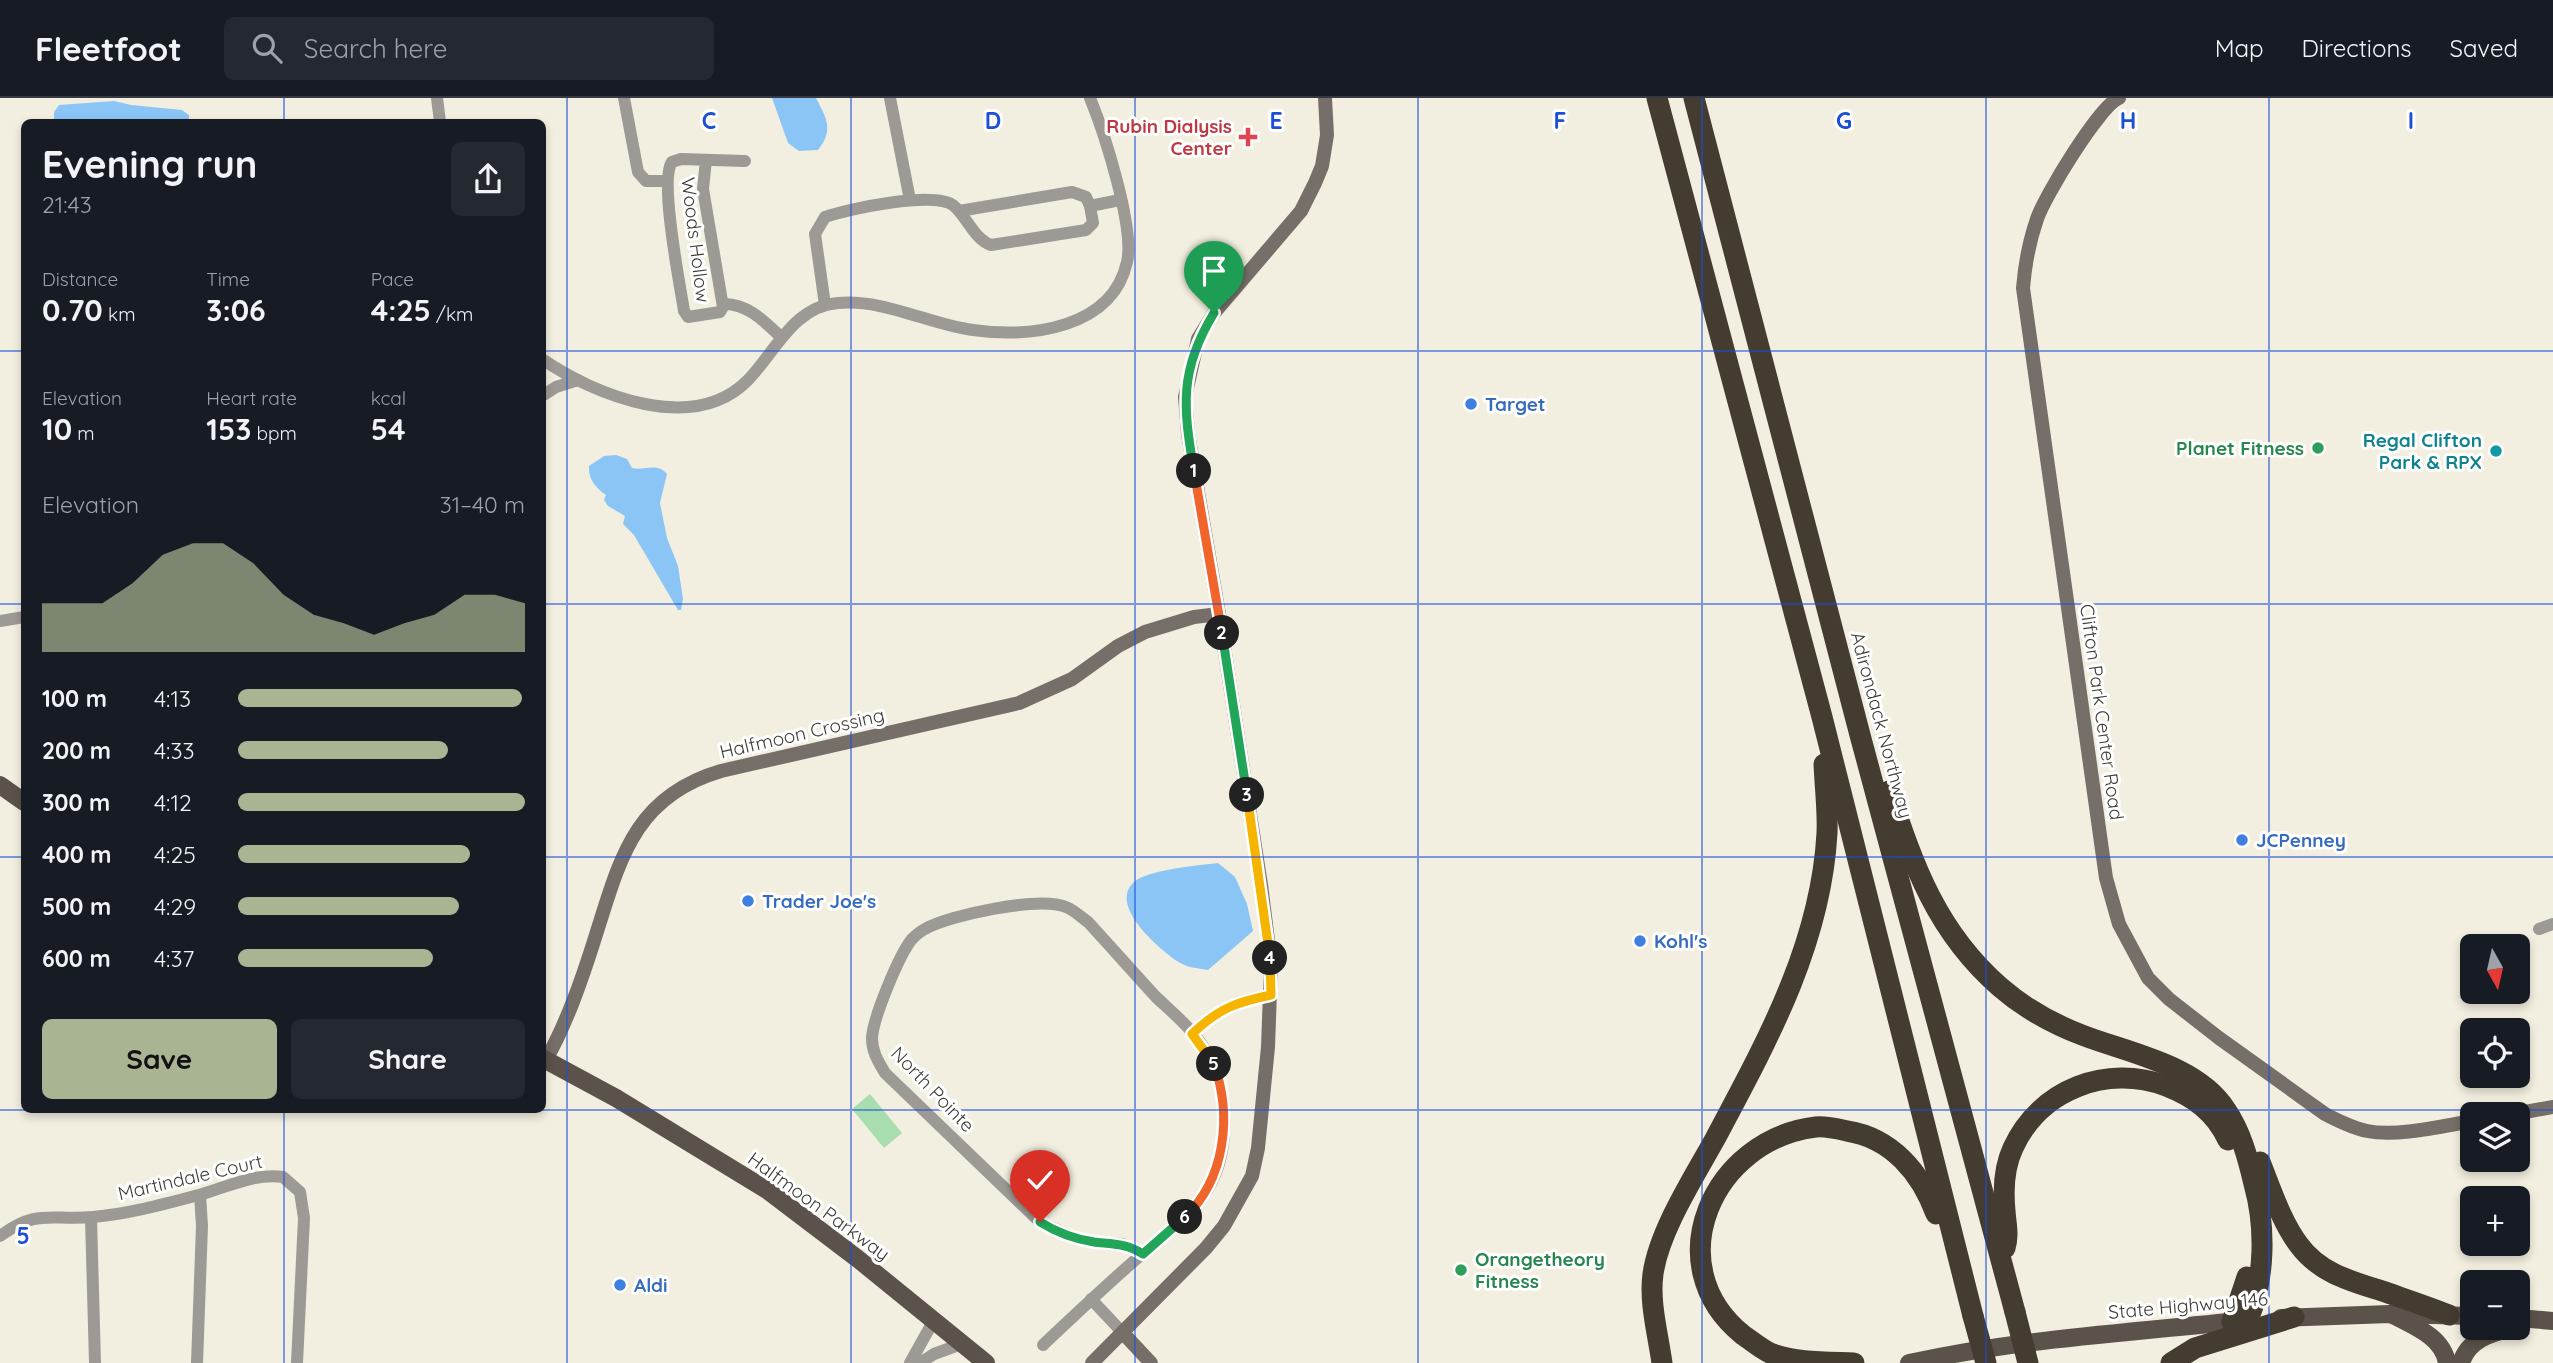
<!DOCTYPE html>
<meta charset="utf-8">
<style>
:root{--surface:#171b24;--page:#242831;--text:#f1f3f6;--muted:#9ea1a6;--line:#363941;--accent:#a8b492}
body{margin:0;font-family:Quicksand,sans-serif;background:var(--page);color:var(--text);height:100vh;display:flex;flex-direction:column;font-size:26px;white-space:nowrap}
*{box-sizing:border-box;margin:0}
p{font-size:23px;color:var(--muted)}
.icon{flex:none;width:38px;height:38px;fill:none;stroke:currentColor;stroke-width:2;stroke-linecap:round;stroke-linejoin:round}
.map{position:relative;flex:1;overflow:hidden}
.details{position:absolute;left:21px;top:21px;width:525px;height:994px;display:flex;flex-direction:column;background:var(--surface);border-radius:10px;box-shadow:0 4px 10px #0003}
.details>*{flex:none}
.needle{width:46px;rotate:172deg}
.buttons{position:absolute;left:2460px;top:836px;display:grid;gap:14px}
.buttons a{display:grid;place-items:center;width:70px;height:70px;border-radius:10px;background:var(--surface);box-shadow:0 4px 10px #0003;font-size:35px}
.pin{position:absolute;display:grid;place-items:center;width:60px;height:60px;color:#fff;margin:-72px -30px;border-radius:50% 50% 50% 0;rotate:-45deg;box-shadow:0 0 7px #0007}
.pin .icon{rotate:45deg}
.km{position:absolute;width:35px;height:35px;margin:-18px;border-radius:50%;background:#222;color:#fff;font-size:19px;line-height:35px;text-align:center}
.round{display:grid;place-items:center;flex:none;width:74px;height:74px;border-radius:10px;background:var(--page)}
.overview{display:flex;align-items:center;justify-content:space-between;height:119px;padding:0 21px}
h1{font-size:38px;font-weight:700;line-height:52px}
.figures{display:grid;grid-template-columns:repeat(3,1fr);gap:10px;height:119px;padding:7px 21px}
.figures div{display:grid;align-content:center}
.figures b{font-size:30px;font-weight:700}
.figures small{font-size:19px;font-weight:400}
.figures p{font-size:19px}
.chart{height:196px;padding:14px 21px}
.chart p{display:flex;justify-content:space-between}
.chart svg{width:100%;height:126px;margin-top:7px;fill:var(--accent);opacity:.7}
.button{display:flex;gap:14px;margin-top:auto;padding:14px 21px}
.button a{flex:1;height:80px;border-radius:10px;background:var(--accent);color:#111;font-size:28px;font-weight:700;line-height:80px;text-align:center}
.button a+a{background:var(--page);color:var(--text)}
ul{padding:0 21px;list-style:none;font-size:23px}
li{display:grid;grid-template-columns:112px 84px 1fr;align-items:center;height:52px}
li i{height:18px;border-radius:9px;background:var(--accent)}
header{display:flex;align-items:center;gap:42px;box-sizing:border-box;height:98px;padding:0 35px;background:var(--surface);border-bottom:2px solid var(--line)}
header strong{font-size:33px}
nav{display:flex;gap:38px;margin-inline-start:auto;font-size:24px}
.search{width:490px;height:63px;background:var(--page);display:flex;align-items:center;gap:18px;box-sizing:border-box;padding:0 24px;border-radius:10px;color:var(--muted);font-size:26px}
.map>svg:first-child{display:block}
.green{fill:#a7ddaf}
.water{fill:#8ac5f6}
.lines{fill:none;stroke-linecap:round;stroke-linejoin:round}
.street{stroke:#9d9994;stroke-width:12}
.secondary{stroke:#766f69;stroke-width:14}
.primary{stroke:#5b534b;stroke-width:18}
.highway{stroke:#443b31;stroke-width:21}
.highway-bridge{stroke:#443b31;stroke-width:21}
.split-1-casing{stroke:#fff;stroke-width:14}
.split-2-casing{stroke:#fff;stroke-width:14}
.split-3-casing{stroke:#fff;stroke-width:14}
.split-4-casing{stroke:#fff;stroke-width:14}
.split-5-casing{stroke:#fff;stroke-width:14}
.split-6-casing{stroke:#fff;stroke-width:14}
.split-7-casing{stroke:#fff;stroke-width:14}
.split-1{stroke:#22a559;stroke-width:9}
.split-2{stroke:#f0652b;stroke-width:9}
.split-3{stroke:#22a559;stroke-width:9}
.split-4{stroke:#f5b400;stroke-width:9}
.split-5{stroke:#f5b400;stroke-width:9}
.split-6{stroke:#f0652b;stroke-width:9}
.split-7{stroke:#22a559;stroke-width:9}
.grid{fill:none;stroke:#1d4ed8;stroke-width:2;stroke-opacity:0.55}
.health-dot{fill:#e0444e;stroke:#fff;stroke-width:2.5}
.shop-dot{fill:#3f7fe0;stroke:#fff;stroke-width:2.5}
.leisure-dot{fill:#2e9e5b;stroke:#fff;stroke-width:2.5}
.culture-dot{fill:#0f9aa8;stroke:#fff;stroke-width:2.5}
.labels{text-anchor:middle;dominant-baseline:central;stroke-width:6;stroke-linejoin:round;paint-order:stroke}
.health-label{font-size:19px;font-weight:bold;fill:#be3a42;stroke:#fff;text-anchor:end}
.street-label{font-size:19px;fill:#3d3c36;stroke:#fff}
.shop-label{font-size:19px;font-weight:bold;fill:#366cbe;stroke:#fff;text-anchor:start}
.culture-label{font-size:19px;font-weight:bold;fill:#0d838f;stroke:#fff;text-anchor:end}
.leisure-label{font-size:19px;font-weight:bold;fill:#27864d;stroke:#fff;text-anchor:end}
.grid-label{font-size:23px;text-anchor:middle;font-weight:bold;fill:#1d4ed8;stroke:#fff;stroke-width:6;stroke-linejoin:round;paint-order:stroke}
</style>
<header>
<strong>Fleetfoot</strong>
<div class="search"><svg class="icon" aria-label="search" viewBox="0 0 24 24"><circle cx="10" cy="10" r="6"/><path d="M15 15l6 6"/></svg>Search here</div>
<nav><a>Map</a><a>Directions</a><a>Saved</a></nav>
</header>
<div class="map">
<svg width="2553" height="1265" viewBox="0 0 2553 1265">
<rect width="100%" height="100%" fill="#f2efe0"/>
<polygon class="green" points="870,996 902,1035 884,1050 852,1011"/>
<g class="water">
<path d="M772 0H816C827 21 834 32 818 52L799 53 788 45Z"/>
<polygon points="114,3 131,7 182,12 189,17 189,24 54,24 54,14 59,7"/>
<path d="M616 357 627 361 632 370C645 373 657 364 667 376L660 405 667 440 678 468 683 501 681 512H678L634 437 623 426 625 418 608 408 604 402 606 397C596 390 588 381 589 368L604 358Z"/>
<path d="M1218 765 1235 779 1247 806 1253 833 1208 872C1197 870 1187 870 1177 863 1158 850 1108 807 1134 784 1147 772 1199 767 1218 765Z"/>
</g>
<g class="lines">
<g class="street">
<polyline points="437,0 440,24"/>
<polyline points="624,0 638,74 646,83 667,83"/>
<polyline points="890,0 910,102"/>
<path d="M706 62 703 91 723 209 720 214 688 219 684 213C680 187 659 81 672 64L681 61 745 63"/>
<polyline points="959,113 1072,94 1086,99 1090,108 1120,102"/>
<path d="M723 206C747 205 765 224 781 239"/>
<path d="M825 207 815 136 825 119C848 111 936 92 954 108 967 119 974 141 991 147L1086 132 1093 125 1090 108"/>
<path d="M542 261C596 298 694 337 748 282 775 254 794 208 838 205 885 201 928 226 973 232 1030 240 1112 231 1127 164 1135 130 1104 34 1090 0"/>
<polyline points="542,298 556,289 578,282"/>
<polyline points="0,523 24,519"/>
<polyline points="2539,831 2553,826"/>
<path d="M1192 936C1218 911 1236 903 1271 897"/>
<polyline points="91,1120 95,1265"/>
<path d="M0 1138C39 1110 50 1123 93 1119 129 1116 164 1106 199 1097 227 1089 254 1075 283 1079L300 1094 304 1120 297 1265"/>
<polyline points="1091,1201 1123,1235"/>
<path d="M1043 1247C1075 1217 1107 1186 1141 1157 1162 1139 1186 1123 1202 1100 1234 1057 1230 987 1200 944 1189 928 1171 913 1156 899 1133 874 1111 849 1088 824 1081 819 1074 812 1066 809 1039 798 950 817 925 831 921 833 915 838 912 841 899 857 873 920 872 940 872 954 878 963 885 975L1040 1124 1073 1139 1093 1144 1123 1146 1143 1156"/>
<polyline points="197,1265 202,1128 200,1097"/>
<polyline points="910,1265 934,1222"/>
<polyline points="920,1265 934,1256 964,1245"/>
</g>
<g class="secondary">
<path d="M2119 0C2100 7 2044 99 2037 121 2029 144 2025 166 2023 190L2106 780 2119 826 2148 880 2169 901 2219 940 2325 1016C2339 1023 2352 1030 2367 1033 2398 1039 2442 1028 2473 1023"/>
<path d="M546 962C567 924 581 884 594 843 619 765 632 699 721 673L1019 605 1072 581 1118 548 1145 534 1194 519 1219 516"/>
<polyline points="2508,1017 2553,1009"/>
<polyline points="1123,1235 1151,1265"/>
<polyline points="1092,1265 1206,1150 1224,1128 1252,1078 1258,1050 1268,949 1271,866 1261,787 1219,516 1188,336 1185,299 1198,241 1214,215 1301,113 1315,85 1322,68 1327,37 1325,0"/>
</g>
<g class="primary">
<polyline points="0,687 24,704"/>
<polyline points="542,960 616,1000 767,1092 858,1161 986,1265"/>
<path d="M2393 1217C2414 1228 2443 1239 2447 1265"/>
<polyline points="2281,1220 2390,1216 2473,1218"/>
<polyline points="2518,1220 2553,1223"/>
<path d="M1909 1265C2023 1240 2131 1235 2246 1222"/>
<path d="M2461 1265C2468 1242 2490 1235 2512 1230"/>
</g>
<g class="highway">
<polyline points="1657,0 1822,619 1973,1218"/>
<polyline points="1694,0 1860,637 2015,1214"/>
<path d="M1889 693C1914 769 1937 834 2000 889 2023 909 2053 926 2082 937 2128 955 2198 967 2226 1012 2241 1034 2248 1060 2254 1086 2266 1129 2265 1181 2248 1222"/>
<path d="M2260 1064C2271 1091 2281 1123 2299 1147 2321 1177 2355 1184 2388 1195 2408 1202 2429 1209 2449 1217"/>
<path d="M2005 1150C2009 1136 2006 1127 2005 1113 2003 1092 2004 1069 2013 1050 2040 991 2107 966 2166 988 2194 999 2215 1014 2228 1042"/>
<polyline points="2232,1224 2247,1179"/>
<path d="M1662 1265C1658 1236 1649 1204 1653 1176 1659 1133 1694 1079 1715 1041 1766 945 1821 847 1827 735 1828 713 1825 689 1824 666"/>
<path d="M1854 1265C1827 1264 1795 1265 1770 1255 1760 1250 1752 1243 1743 1237 1656 1167 1713 1041 1816 1029 1825 1028 1838 1031 1847 1033 1892 1040 1921 1075 1936 1116"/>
<polyline points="2171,1265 2195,1250 2294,1219"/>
</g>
<g class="highway-bridge">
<polyline points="2015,1214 2028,1265"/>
<polyline points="1973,1218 1986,1265"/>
</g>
</g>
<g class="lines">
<g class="split-1-casing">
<path id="split-1" d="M1194 373C1183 309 1179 272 1214 215"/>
</g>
<g class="split-2-casing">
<polyline id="split-2" points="1194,373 1222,535"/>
</g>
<g class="split-3-casing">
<polyline id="split-3" points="1222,535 1247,697"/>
</g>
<g class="split-4-casing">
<polyline id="split-4" points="1247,697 1270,860"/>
</g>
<g class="split-5-casing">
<path id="split-5" d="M1214 966 1192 936C1218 911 1236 904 1271 897L1270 860"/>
</g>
<g class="split-6-casing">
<path id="split-6" d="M1185 1119C1226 1080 1232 1017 1214 966"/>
</g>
<g class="split-7-casing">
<path id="split-7" d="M1040 1124C1056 1134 1074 1141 1094 1144 1112 1146 1126 1145 1143 1156L1185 1119"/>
</g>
<use href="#split-1" class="split-1"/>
<use href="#split-2" class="split-2"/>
<use href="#split-3" class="split-3"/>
<use href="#split-4" class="split-4"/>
<use href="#split-5" class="split-5"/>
<use href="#split-6" class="split-6"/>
<use href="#split-7" class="split-7"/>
</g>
<path class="grid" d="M284 0V24M567 0V1265M851 0V1265M1135 0V1265M1418 0V1265M1702 0V1265M1986 0V1265M2269 0V1265M0 253H24M542 253H2553M0 506H24M542 506H2553M0 759H24M542 759H2553M0 1012H2553M284 1012V1265"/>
<path class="health-dot" d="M1244.5 28.5h7v7h7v7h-7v7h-7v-7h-7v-7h7z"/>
<g class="shop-dot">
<circle cx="1471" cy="306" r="7"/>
<circle cx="2242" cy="742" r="7"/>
<circle cx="748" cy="803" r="7"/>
<circle cx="1640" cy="843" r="7"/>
<circle cx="620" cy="1187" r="7"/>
</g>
<g class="leisure-dot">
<circle cx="2318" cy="350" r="7"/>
<circle cx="1461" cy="1172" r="7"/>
</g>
<circle class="culture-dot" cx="2496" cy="353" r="7"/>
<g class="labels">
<g class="health-label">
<text x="1232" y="28">Rubin Dialysis<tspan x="1232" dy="22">Center</tspan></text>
</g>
<g class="street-label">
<text transform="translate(696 142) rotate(83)">Woods Hollow</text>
<text transform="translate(2102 614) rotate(82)">Clifton Park Center Road</text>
<text transform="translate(1882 627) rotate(75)">Adirondack Northway</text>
<text transform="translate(802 635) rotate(-13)">Halfmoon Crossing</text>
<text transform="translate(933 991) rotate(46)">North Pointe</text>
<text transform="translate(190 1079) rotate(-13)">Martindale Court</text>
<text transform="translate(819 1108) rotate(36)">Halfmoon Parkway</text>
<text transform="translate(2188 1207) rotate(-5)">State Highway 146</text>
</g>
<g class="shop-label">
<text x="1485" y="306">Target</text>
<text x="2256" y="742">JCPenney</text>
<text x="762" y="803">Trader Joe's</text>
<text x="1654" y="843">Kohl's</text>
<text x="634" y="1187">Aldi</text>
</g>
<g class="culture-label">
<text x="2482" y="342">Regal Clifton<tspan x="2482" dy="22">Park &amp; RPX</tspan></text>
</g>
<g class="leisure-label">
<text x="2304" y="350">Planet Fitness</text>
<text x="1475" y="1161" text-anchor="start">Orangetheory<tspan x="1475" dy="22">Fitness</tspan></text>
</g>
</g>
<g class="grid-label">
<text x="709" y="31">C</text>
<text x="993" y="31">D</text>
<text x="1276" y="31">E</text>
<text x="1560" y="31">F</text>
<text x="1844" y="31">G</text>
<text x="2128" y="31">H</text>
<text x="2411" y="31">I</text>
<text x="23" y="1146">5</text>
</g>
</svg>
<div class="buttons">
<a><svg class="needle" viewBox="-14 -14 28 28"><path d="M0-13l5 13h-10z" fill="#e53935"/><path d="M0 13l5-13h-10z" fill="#9ea1a6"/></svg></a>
<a><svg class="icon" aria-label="locate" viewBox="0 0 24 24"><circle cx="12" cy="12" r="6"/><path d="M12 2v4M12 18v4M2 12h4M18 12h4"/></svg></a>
<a><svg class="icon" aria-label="layers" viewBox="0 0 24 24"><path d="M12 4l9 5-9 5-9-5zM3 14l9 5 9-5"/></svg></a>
<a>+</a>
<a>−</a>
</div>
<div class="pin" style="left:1214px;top:215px;background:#1e9e55"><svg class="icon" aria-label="arrive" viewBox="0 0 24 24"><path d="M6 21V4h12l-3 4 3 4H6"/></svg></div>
<div class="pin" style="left:1040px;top:1124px;background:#d93025"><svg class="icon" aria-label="check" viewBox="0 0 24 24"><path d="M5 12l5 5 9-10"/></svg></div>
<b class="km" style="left:1194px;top:373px">1</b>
<b class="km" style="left:1222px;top:535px">2</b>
<b class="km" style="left:1247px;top:697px">3</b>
<b class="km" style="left:1270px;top:860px">4</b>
<b class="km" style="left:1214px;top:966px">5</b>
<b class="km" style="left:1185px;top:1119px">6</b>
<section class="details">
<div class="overview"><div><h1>Evening run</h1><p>21:43</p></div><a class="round"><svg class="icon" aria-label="share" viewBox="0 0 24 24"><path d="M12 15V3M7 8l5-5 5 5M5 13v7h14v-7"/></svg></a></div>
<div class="figures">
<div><p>Distance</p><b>0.70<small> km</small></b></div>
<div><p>Time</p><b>3:06</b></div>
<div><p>Pace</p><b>4:25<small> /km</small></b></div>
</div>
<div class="figures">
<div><p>Elevation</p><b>10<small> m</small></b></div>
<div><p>Heart rate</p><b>153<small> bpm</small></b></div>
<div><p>kcal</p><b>54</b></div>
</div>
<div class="chart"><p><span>Elevation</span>31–40 m</p>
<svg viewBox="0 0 160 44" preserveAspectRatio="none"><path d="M0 44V27L10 27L20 27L30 20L40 10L50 6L60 6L70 13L80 24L90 31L100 34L110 38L120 34L130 31L140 24L150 24L160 27V44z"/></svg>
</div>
<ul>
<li><b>100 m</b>4:13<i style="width:99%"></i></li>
<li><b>200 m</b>4:33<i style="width:73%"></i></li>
<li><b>300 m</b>4:12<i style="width:100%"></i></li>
<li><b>400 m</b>4:25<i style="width:81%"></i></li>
<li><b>500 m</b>4:29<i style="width:77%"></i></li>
<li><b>600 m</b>4:37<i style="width:68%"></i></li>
</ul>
<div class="button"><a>Save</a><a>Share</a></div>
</section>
</div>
